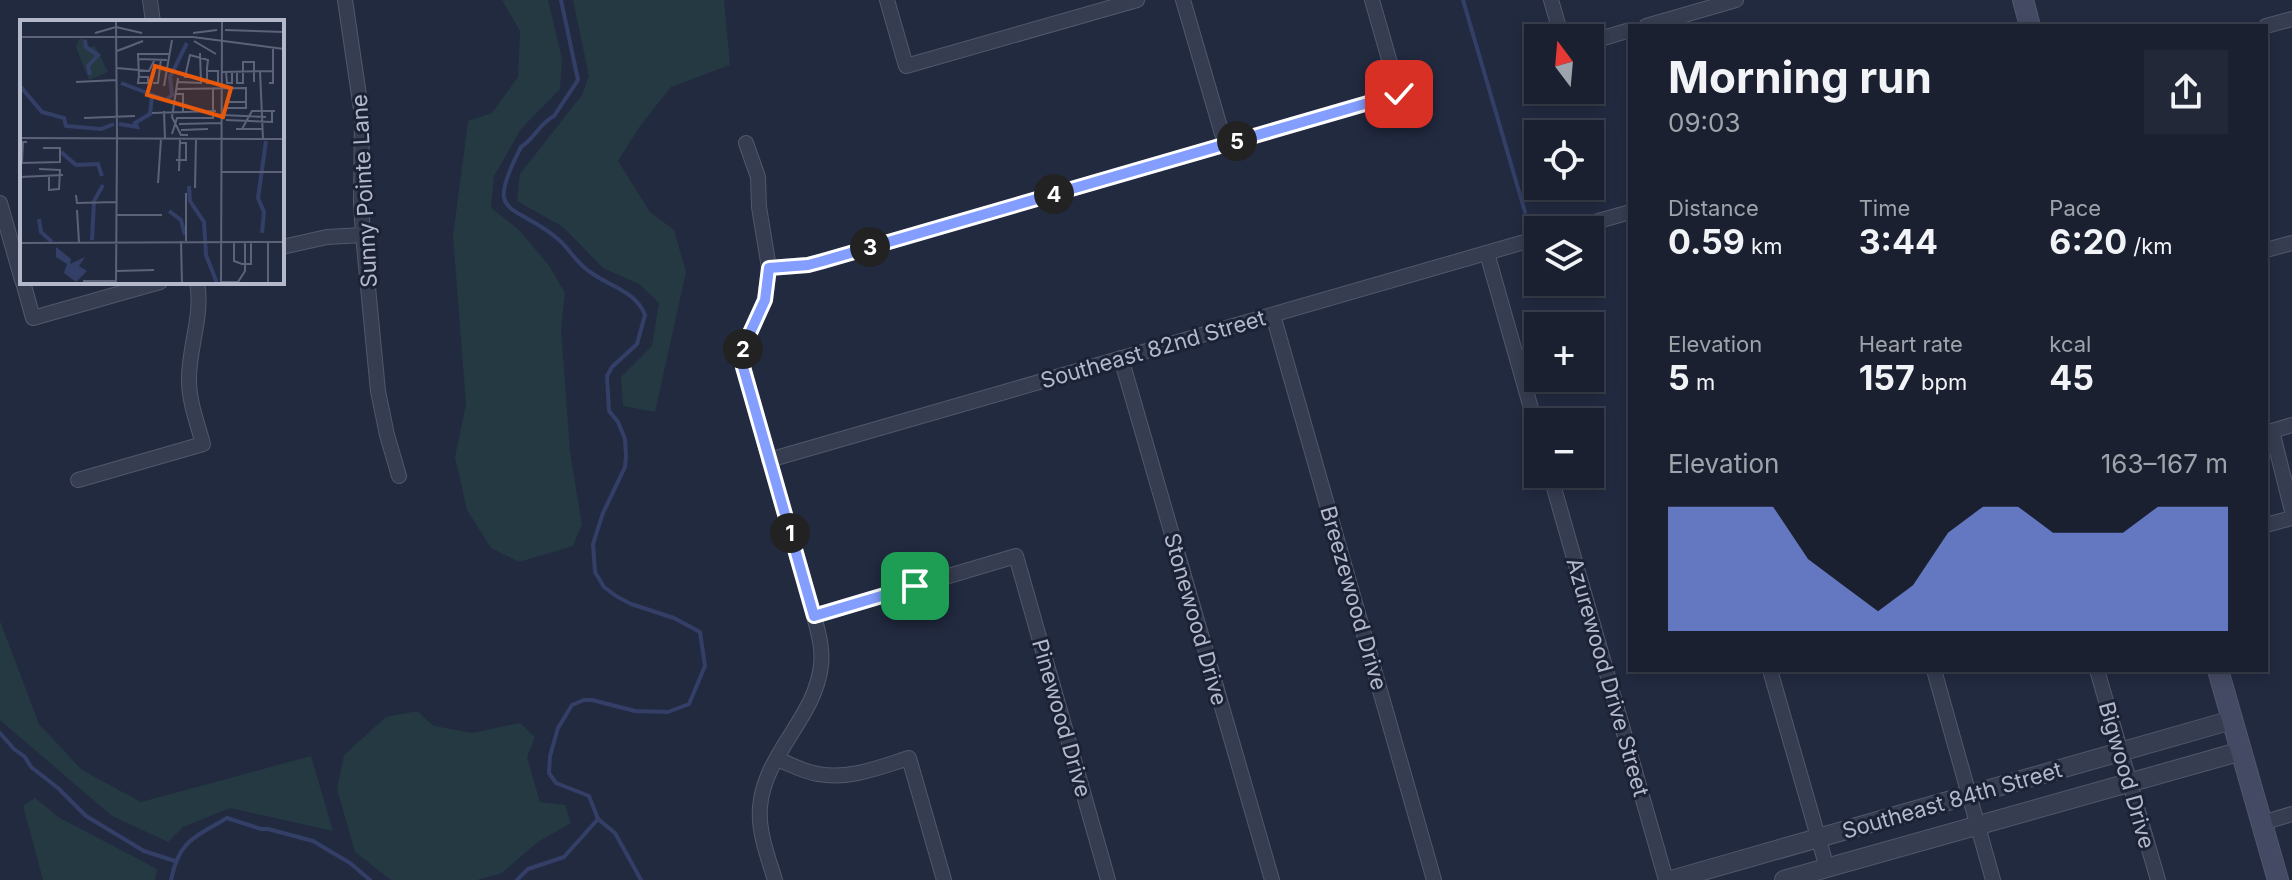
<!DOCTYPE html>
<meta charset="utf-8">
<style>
:root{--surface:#1a2030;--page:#232838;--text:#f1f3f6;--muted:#9fa3ab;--line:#383e4c;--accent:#839eff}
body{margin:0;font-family:Inter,sans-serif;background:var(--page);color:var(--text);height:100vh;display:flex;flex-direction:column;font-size:30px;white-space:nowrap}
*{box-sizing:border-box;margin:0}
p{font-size:26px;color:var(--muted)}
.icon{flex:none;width:44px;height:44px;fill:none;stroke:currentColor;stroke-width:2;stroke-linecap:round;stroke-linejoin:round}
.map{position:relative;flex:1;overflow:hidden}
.drawer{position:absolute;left:1628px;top:24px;width:640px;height:648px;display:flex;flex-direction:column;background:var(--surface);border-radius:0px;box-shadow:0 4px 12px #0003,0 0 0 2px var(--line)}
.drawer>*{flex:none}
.needle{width:52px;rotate:344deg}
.tools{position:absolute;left:1524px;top:24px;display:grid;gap:16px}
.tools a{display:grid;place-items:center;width:80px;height:80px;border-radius:0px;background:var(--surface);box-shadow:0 4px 12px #0003,0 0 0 2px var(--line);font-size:40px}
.pin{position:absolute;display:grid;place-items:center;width:68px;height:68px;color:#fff;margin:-34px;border-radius:16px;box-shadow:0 4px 12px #0006}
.km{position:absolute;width:40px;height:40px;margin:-20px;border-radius:50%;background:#222;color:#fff;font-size:22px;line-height:40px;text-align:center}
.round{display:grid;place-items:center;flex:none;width:84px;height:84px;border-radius:0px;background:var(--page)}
.summary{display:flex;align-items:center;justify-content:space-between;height:136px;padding:0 40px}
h1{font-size:44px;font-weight:700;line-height:60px}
.metrics{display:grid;grid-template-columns:repeat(3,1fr);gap:12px;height:136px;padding:8px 40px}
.metrics div{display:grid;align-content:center}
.metrics b{font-size:34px;font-weight:700}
.metrics small{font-size:22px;font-weight:400}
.metrics p{font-size:22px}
.chart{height:224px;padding:16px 40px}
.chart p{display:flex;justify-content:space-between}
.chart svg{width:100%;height:144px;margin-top:8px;fill:var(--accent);opacity:.7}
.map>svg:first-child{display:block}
.green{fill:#243941}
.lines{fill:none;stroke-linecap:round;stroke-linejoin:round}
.stream{stroke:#333f66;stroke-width:4}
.minor-casing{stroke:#51586b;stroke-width:16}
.tertiary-casing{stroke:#51586b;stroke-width:20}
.secondary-casing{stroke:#51586b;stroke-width:22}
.minor{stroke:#363d50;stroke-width:14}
.tertiary{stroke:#363d50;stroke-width:18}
.secondary{stroke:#444a63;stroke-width:20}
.route-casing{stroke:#fff;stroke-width:16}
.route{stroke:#839eff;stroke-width:10}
.labels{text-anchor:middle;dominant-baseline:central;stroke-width:6;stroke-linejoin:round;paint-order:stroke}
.street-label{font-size:22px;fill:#b3b8cb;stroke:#1b2235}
.inset-river{fill:none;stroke:#333f66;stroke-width:4}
.inset-road{fill:none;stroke:#5c6378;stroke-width:2}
.view{fill:#e8590c;fill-opacity:0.15;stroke:#e8590c;stroke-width:4}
.inset-edge{fill:none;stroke:#b3b8cb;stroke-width:4}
</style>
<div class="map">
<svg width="2292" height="880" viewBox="0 0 2292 880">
<rect width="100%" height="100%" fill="#222a40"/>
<g class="green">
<polygon points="502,0 548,0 562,59 560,89 521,129 494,176 491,208 517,228 548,264 565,293 561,329 570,452 582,524 573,546 519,562 491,548 467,510 455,457 466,404 453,236 468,121 492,113 518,77 520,31"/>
<polygon points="573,0 724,0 730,65 671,87 640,126 618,161 650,212 674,230 686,272 655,412 623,406 621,377 652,346 659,303 639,284 603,268 563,227 517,201 520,174 582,95 589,76"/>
<polygon points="0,621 39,724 82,770 141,802 311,756 333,831 230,808 183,827 168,842 112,816 0,720"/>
<polygon points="417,711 434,726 472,733 520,723 535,737 527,757 540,802 565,805 571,823 538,842 502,873 477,880 391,880 355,852 337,789 344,755 386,717"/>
<polygon points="35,798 60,818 157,869 155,880 43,880 23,806"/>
</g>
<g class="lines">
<g class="stream">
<polyline points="1463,0 1525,212"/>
<polyline points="0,733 14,749 25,757 31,767 58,788 86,816 144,851 175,861"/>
<polyline points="598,819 615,833 641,880"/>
<path d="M171 880C179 840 195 837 227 818L261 829H268L313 841 350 863 370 880"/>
<path d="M517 880 528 869 564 857 598 819 589 796 556 783 549 773 550 756 558 728 572 705 584 700H592L635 711 668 712 689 704 705 666 700 632 674 618 631 604 616 596 604 587 595 572 593 544 603 513 625 467 626 456 625 439 618 422 609 411 607 376 612 367 637 344 645 315C636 292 612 287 593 274 576 264 571 250 558 239 513 201 483 220 521 147 534 139 540 123 554 116L578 80 561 0"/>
</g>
<g class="minor-casing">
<g id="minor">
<polyline points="150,0 153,22"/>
<polyline points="345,0 362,116 361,201 363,235 378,391 387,435 399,476"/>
<polyline points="887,0 906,66 1137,0"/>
<polyline points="1183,0 1225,144"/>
<polyline points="1551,0 1562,38"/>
<polyline points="1646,26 1736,0"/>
<polyline points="2266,26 2292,19"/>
<polyline points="1590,42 1630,30"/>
<path d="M746 143 758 177 759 207 769 268 765 300 744 346 743 367 814 616C818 632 823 648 821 665 816 717 764 754 760 807 758 832 768 857 775 880"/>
<polyline points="0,203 22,280"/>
<polyline points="1567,230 1630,212"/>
<polyline points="282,247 327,237 363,235"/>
<polyline points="2266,250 2292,243"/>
<polyline points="1487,253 1538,433"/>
<polyline points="769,268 808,265 823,261 1399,94 1372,0"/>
<polyline points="23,282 33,318 160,282"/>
<polyline points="1273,315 1434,880"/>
<polyline points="1121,358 1272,880"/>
<polyline points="2292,425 2272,431 2292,511"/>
<polyline points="769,460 1538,238"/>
<polyline points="1550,474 1666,880"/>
<path d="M78 480 203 444C197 422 188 399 189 376 190 343 203 315 197 282"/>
<polyline points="2266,525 2292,518"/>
<polyline points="814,616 1016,556 1108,880"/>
<polyline points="1770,670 1827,868"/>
<polyline points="1934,670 1993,880"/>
<polyline points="2097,670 2158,880"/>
<path d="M777 759C790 764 804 772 818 774 849 780 880 767 909 758L944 880"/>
<polyline points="2262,823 2292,814"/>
</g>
</g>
<g class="tertiary-casing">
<g id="tertiary">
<polyline points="1671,880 2232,720"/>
<polyline points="1784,880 2242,751"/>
</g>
</g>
<g class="secondary-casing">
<g id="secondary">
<polyline points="2023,0 2030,26"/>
<polyline points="2218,670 2278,880"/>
</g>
</g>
<use href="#minor" class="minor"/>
<use href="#tertiary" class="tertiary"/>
<use href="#secondary" class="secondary"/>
</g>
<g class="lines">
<g class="route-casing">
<polyline id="route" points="915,586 814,616 743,367 744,346 765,300 769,268 808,265 823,261 1399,94"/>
</g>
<use href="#route" class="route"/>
</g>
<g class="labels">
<g class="street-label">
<text transform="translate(364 191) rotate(-93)">Sunny Pointe Lane</text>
<text transform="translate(1153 349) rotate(-16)">Southeast 82nd Street</text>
<text transform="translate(1354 598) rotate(74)">Breezewood Drive</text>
<text transform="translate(1196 619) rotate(74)">Stonewood Drive</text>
<text transform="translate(1608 677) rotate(74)">Azurewood Drive Street</text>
<text transform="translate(1062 718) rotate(74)">Pinewood Drive</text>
<text transform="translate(2127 775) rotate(74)">Bigwood Drive</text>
<text transform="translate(1952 800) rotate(-16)">Southeast 84th Street</text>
</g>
</g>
<g transform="translate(20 20)">
<rect width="264" height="264" fill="#222a40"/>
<path d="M59 19H66L67 27 75 26 88 52 69 60 56 27Z" fill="#243941"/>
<path d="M36 227 51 239 50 244 65 237 59 246 67 251 56 262 44 253 47 244 36 237Z" fill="#333f66"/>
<path class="inset-river" d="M65 20 66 27 78 35 68 46 70 55M101 63 146 80 152 75 150 57 167 23M0 66 22 92 44 98 46 106 81 109 94 104M99 104 117 107 115 103 130 94 132 77M41 132 56 145 78 144 82 156M169 166 170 181 184 202 186 235 197 263M149 191 161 200 165 215M19 199 21 212 32 222M242 213 244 192 238 178 246 121M72 220 74 181 83 165"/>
<path class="inset-road" d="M96 0 97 119M205 10 264 12M75 13 96 7 122 13M173 13 197 10M0 17H173L264 29M174 21 196 34M97 31 123 21M118 39 147 40M229 42H234V62M97 48 129 51 135 39M240 51 243 119M202 52 253 51M206 52 207 63H212V52M217 52V63H223V42H229M119 55 118 63H128V57H120M119 57 118 34H149M174 57H165L170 35 188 40 187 48V63H198V51H187M158 58 152 97 161 115H168M56 62 97 60M158 62 181 63 180 33M133 63H138L141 39M249 63H253V29M144 66 152 20M156 69 226 68V88H206V82H225M156 74H163V92M144 91 145 119M132 93 196 91M202 95 246 97M64 98 115 96M206 100 252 102V91M159 104 202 103M216 109H243M222 109 232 91H255M161 110 188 109M152 114 157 98H193V69M0 118 264 119M156 140H166V123H160M0 143 40 142V128H23M2 143 3 122H7M19 149 40 150 39 169 29 170V155M159 151 160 119M202 152H264M0 157 43 155M138 163 141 119M175 168 176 119M56 175 57 183 96 182M57 190 59 222M96 195H142M161 221 162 264M166 221V173M214 222V241L222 244H231V222M0 223 264 222M96 251 134 250M63 261H96M201 262H218L225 251V222M96 264 97 119M201 264 202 0M248 264V222"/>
<path class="view" d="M135 46 211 68 203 97 127 75Z"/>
<rect width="264" height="264" class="inset-edge"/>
</g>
</svg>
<div class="tools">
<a><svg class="needle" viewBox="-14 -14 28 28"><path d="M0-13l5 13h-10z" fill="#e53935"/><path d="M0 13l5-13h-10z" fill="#9fa3ab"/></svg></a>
<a><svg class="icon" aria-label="locate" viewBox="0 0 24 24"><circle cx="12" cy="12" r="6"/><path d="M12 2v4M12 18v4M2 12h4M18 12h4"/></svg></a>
<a><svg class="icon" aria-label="layers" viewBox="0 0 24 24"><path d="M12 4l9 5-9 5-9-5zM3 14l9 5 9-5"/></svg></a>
<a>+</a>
<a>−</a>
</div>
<div class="pin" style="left:915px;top:586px;background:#1e9e55"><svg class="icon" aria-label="arrive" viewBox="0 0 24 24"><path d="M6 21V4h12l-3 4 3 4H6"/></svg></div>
<div class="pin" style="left:1399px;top:94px;background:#d93025"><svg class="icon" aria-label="check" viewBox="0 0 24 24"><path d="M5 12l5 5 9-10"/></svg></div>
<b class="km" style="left:790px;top:533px">1</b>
<b class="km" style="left:743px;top:349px">2</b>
<b class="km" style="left:870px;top:247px">3</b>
<b class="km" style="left:1054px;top:194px">4</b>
<b class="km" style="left:1237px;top:141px">5</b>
<section class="drawer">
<div class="summary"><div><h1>Morning run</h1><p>09:03</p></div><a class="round"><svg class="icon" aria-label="share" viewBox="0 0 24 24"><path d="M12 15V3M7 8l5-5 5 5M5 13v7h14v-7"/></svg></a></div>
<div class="metrics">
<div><p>Distance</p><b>0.59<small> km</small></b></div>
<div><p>Time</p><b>3:44</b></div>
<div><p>Pace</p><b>6:20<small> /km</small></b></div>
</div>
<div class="metrics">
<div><p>Elevation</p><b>5<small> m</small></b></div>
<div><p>Heart rate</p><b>157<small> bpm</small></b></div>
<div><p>kcal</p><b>45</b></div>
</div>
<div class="chart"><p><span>Elevation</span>163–167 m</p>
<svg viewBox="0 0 160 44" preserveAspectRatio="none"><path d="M0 44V6L10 6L20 6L30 6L40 22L50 30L60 38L70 30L80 14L90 6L100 6L110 14L120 14L130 14L140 6L150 6L160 6V44z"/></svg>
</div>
</section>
</div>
